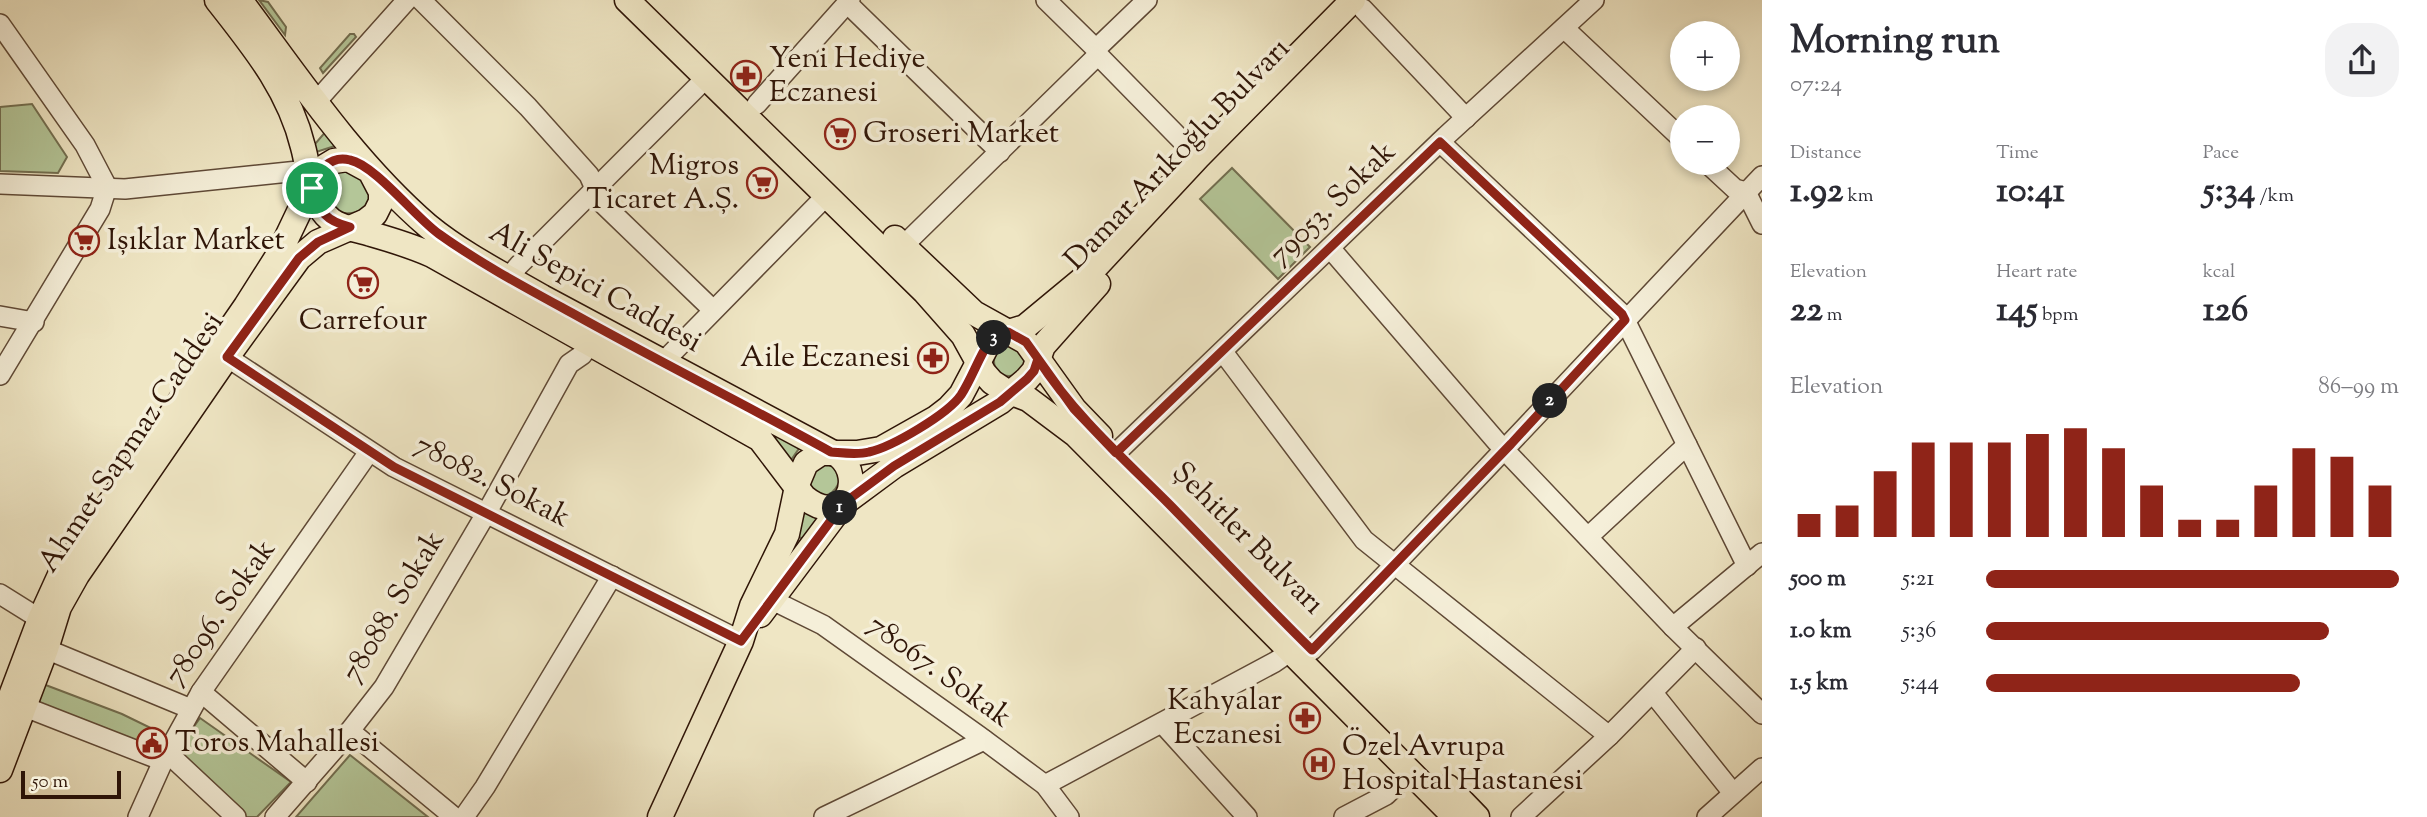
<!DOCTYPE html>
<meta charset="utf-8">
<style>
:root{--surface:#fff;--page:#f2f2f3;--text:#2b2b33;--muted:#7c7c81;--accent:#8f2418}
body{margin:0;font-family:"Sorts Mill Goudy",serif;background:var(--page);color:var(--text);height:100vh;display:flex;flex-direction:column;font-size:26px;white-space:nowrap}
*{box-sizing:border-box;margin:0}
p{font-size:23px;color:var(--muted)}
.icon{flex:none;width:38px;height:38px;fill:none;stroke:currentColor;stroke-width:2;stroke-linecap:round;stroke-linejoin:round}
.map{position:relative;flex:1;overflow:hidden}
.drawer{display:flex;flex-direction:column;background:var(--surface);width:665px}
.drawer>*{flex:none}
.tools{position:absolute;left:1670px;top:21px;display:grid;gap:14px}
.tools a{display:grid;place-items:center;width:70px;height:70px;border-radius:50%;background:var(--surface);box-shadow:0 4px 10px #0003;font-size:35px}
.scale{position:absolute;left:21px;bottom:18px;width:100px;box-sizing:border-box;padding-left:7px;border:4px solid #2f1507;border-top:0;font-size:19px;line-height:24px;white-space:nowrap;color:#2f1507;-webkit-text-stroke:5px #f5efd9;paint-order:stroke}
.pin{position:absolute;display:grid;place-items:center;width:60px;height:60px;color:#fff;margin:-30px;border:4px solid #fff;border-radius:50%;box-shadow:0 2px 7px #0007}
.km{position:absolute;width:35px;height:35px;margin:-18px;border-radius:50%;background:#222;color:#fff;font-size:19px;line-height:35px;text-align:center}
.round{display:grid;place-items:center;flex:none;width:74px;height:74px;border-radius:28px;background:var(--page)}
.overview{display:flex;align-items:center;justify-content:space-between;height:119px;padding:0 28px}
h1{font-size:38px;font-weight:700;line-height:52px}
.stats{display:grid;grid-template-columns:repeat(3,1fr);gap:10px;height:119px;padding:7px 28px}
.stats div{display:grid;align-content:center}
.stats b{font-size:35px;font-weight:700}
.stats small{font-size:19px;font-weight:400}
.stats p{font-size:19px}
.chart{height:196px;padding:14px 28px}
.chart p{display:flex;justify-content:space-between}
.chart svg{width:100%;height:126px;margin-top:7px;stroke:var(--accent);stroke-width:6}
ul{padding:0 28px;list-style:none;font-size:23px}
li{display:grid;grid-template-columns:112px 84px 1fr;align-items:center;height:52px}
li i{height:18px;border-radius:9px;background:var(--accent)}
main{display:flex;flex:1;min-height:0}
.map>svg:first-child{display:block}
.green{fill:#b4c698;stroke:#726e50;stroke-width:2}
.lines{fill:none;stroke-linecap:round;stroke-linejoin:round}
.minor-casing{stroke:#5f4936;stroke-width:22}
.major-casing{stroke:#2f1507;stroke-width:27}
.minor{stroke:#f5efd9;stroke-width:19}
.major{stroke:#efe6c4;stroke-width:24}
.route-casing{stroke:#fff;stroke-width:14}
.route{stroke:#8f2418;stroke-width:9}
.labels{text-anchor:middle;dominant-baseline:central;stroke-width:7;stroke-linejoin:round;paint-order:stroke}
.poi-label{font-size:30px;fill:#2f1507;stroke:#f5efd9;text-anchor:start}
.street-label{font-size:30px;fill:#2f1507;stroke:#f5efd9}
</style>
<main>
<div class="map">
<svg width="1762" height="817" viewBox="0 0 1762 817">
<rect width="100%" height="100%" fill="#efe6c4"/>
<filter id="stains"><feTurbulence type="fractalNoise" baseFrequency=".00286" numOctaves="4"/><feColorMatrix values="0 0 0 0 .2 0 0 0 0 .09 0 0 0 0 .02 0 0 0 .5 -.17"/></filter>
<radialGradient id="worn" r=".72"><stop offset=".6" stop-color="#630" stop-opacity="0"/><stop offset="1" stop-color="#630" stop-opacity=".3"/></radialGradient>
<g class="green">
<polygon points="259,0 268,2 286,27 285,35"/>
<polygon points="350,34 354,34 356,37 323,73 320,68"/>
<polygon points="32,104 67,157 58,173 0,171 0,107"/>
<polygon points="327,130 338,145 313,153 315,144"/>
<polygon points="1232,168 1310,247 1278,279 1200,199"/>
<path d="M343 170 367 180C368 186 370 194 369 199 366 213 349 215 338 212L326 197 329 180Z"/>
<circle cx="1009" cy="361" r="15"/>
<polygon points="654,369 800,447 791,460 772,436"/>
<path d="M819 464 833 465 841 477C835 496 821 504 809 483Z"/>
<polygon points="801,508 818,520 805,540 793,534"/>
<polygon points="43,684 122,714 161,733 151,754 36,702"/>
<polygon points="200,718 291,782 257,817 246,817 171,759"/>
<polygon points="350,755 428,817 296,817"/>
</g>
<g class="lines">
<g class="minor-casing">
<g id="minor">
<polyline points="421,0 528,107 589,175 601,202 713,310"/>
<polyline points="1046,0 1096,49 1098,55 1198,157"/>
<polyline points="847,3 1000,152"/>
<polyline points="1363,9 1466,118"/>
<polyline points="0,24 85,145 107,187 100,209 0,375"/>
<polyline points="1564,28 1682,139"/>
<polyline points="1096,49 1147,0"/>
<polyline points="315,103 407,0"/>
<polyline points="757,104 850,0"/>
<polyline points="1440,142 1622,314 1747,566"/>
<polyline points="1707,163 1735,189 1746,192 1762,224"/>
<polyline points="0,184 125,189 308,170"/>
<polyline points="903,246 1098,55"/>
<polyline points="1330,248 1497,442 1673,627 1762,714"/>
<polyline points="509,277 519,265 707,77"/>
<polyline points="0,316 34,322"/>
<polyline points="1223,352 1364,540 1609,736"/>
<polyline points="227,357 394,467 741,641"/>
<polyline points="665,364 671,354 827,195"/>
<polyline points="1116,453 1446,136 1594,0"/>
<polyline points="1588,537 1687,445"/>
<polyline points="0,594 40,619"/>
<polyline points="760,594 823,625 979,736 1045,785 1069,817"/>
<polyline points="1673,627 1762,553"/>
<polyline points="46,649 191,709"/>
<path d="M1312 650C1465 494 1612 334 1762 176"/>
<polyline points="201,692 307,782"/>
<polyline points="1653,693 1733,793"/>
<polyline points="25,707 153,757 174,759 236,817"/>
<polyline points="1162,723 1247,817"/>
<polyline points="350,731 454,817"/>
<polyline points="1045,785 1275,662 1291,651"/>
<polyline points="138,817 164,759 201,692 369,452"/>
<polyline points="275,817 345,737 384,687 487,512 569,364 582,355 589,345"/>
<polyline points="464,817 485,787 612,576"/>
<polyline points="824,817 984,740"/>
<polyline points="1344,817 1386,795 1411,771"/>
<polyline points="1521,817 1609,736 1696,648"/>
<polyline points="1707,817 1762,768"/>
</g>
</g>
<g class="major-casing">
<g id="major">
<path d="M217 0C253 46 289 89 303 147 310 172 309 202 331 220 341 228 359 230 371 234 392 240 412 246 432 255L760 439 804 497C844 530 866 479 839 456L542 297C504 275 462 254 428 226 353 161 299 79 240 0"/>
<polyline points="627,0 925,292 963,335 984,373 992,382 1004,390 1028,399 1076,435 1455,817"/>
<polyline points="895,238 974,313 1026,342 1074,409 1100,436"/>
<polyline points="760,615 844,503 894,466 1000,402 1027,379 1034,371 1043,346 1098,284"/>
<polyline points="0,725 40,619 60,575 246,306 279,254 319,170 334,161 348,159 370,171 381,192 381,202 375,214 366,221 318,242 299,258 227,357 77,575 59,607 46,649 0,770"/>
<polyline points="1448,787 1477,817"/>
<polyline points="660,817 741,641 752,606 787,534 798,482 806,463 821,453 857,453 881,449 936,418 949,408 961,395 989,342 996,336 1025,327 1089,274 1198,157 1353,0"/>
</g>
</g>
<use href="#minor" class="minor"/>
<use href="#major" class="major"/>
</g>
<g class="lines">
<g class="route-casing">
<path id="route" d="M312 188C319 212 326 221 350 227L318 242 299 258 227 357 394 467 741 641 844 503 894 466 1000 402 1027 379 1034 371 1038 359C1074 415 1123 458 1170 505 1217 553 1264 603 1312 650L1511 444 1625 320 1622 314 1440 142 1116 453 1074 409 1026 342 1008 332 996 336 989 342C978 359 972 378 961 395 948 414 892 447 869 452 857 455 844 453 831 452 746 405 658 361 572 313 528 289 481 264 439 234 416 218 375 165 350 160 330 155 317 171 312 188"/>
</g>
<use href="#route" class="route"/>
</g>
<defs>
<g id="pharmacy-ring" transform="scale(1.575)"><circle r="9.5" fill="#f5efd9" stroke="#8f2418" stroke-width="1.5"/><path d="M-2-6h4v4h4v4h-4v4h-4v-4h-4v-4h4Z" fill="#8f2418"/></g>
<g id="supermarket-ring" transform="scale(1.575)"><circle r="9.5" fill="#f5efd9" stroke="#8f2418" stroke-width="1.5"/><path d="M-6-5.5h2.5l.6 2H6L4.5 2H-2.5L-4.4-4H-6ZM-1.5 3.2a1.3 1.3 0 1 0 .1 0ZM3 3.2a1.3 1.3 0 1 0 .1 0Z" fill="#8f2418"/></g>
<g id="civic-ring" transform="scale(1.575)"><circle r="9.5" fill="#f5efd9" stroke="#8f2418" stroke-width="1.5"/><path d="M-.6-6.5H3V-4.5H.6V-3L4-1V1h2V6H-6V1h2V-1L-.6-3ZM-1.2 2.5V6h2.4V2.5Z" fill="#8f2418"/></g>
<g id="hospital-ring" transform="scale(1.575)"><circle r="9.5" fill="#f5efd9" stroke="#8f2418" stroke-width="1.5"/><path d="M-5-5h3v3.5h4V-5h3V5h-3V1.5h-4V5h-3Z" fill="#8f2418"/></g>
</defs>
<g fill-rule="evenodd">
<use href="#pharmacy-ring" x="746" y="76"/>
<use href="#supermarket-ring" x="840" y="134"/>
<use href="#supermarket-ring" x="762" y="183"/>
<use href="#supermarket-ring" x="84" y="241"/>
<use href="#supermarket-ring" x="363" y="283"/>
<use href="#pharmacy-ring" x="933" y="358"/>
<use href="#pharmacy-ring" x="1305" y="718"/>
<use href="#civic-ring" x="152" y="743"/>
<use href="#hospital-ring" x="1319" y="764"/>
</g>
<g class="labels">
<g class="poi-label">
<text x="769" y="59">Yeni Hediye<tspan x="769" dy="34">Eczanesi</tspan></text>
<text x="863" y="134">Groseri Market</text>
<text x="739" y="166" text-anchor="end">Migros<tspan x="739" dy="34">Ticaret A.Ş.</tspan></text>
<text x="107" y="241">Işıklar Market</text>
<text x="363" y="321" text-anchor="middle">Carrefour</text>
<text x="910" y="358" text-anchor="end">Aile Eczanesi</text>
<text x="1282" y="701" text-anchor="end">Kahyalar<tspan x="1282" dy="34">Eczanesi</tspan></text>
<text x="175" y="743">Toros Mahallesi</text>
<text x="1342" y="747">Özel Avrupa<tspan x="1342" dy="34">Hospital Hastanesi</tspan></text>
</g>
<g class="street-label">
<text transform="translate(1178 155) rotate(-46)">Damar Arıkoğlu Bulvarı</text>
<text transform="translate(1333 204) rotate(-44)">79053. Sokak</text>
<text transform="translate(595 288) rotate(29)">Ali Sepici Caddesi</text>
<text transform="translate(132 443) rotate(-56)">Ahmet Sapmaz Caddesi</text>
<text transform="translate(492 482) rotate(27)">78082. Sokak</text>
<text transform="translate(1247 539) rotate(45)">Şehitler Bulvarı</text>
<text transform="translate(394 607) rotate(-59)">78088. Sokak</text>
<text transform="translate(221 613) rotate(-55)">78096. Sokak</text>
<text transform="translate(939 672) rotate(36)">78067. Sokak</text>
</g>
</g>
<rect width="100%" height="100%" filter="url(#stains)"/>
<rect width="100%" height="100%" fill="url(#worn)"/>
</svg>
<div class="tools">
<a>+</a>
<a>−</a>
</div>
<div class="scale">50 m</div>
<div class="pin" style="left:312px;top:188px;background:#1e9e55"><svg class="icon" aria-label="arrive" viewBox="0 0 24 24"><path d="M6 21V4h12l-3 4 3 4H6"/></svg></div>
<b class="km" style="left:840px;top:508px">1</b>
<b class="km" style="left:1550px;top:401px">2</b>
<b class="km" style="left:994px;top:338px">3</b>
</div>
<section class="drawer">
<div class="overview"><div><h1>Morning run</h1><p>07:24</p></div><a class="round"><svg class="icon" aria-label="share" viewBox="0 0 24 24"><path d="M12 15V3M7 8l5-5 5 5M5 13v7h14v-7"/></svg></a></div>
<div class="stats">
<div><p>Distance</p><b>1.92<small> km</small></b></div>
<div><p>Time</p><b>10:41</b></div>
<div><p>Pace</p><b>5:34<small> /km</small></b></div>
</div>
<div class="stats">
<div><p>Elevation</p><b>22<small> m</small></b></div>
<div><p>Heart rate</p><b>145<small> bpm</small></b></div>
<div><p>kcal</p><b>126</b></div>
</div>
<div class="chart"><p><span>Elevation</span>86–99 m</p>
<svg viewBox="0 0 160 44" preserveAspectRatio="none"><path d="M5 44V36M15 44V33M25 44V21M35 44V11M45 44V11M55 44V11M65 44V8M75 44V6M85 44V13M95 44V26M105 44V38M115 44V38M125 44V26M135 44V13M145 44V16M155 44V26"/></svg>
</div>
<ul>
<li><b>500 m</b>5:21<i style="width:100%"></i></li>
<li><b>1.0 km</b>5:36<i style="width:83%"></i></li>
<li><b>1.5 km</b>5:44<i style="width:76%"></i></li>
</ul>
</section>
</main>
